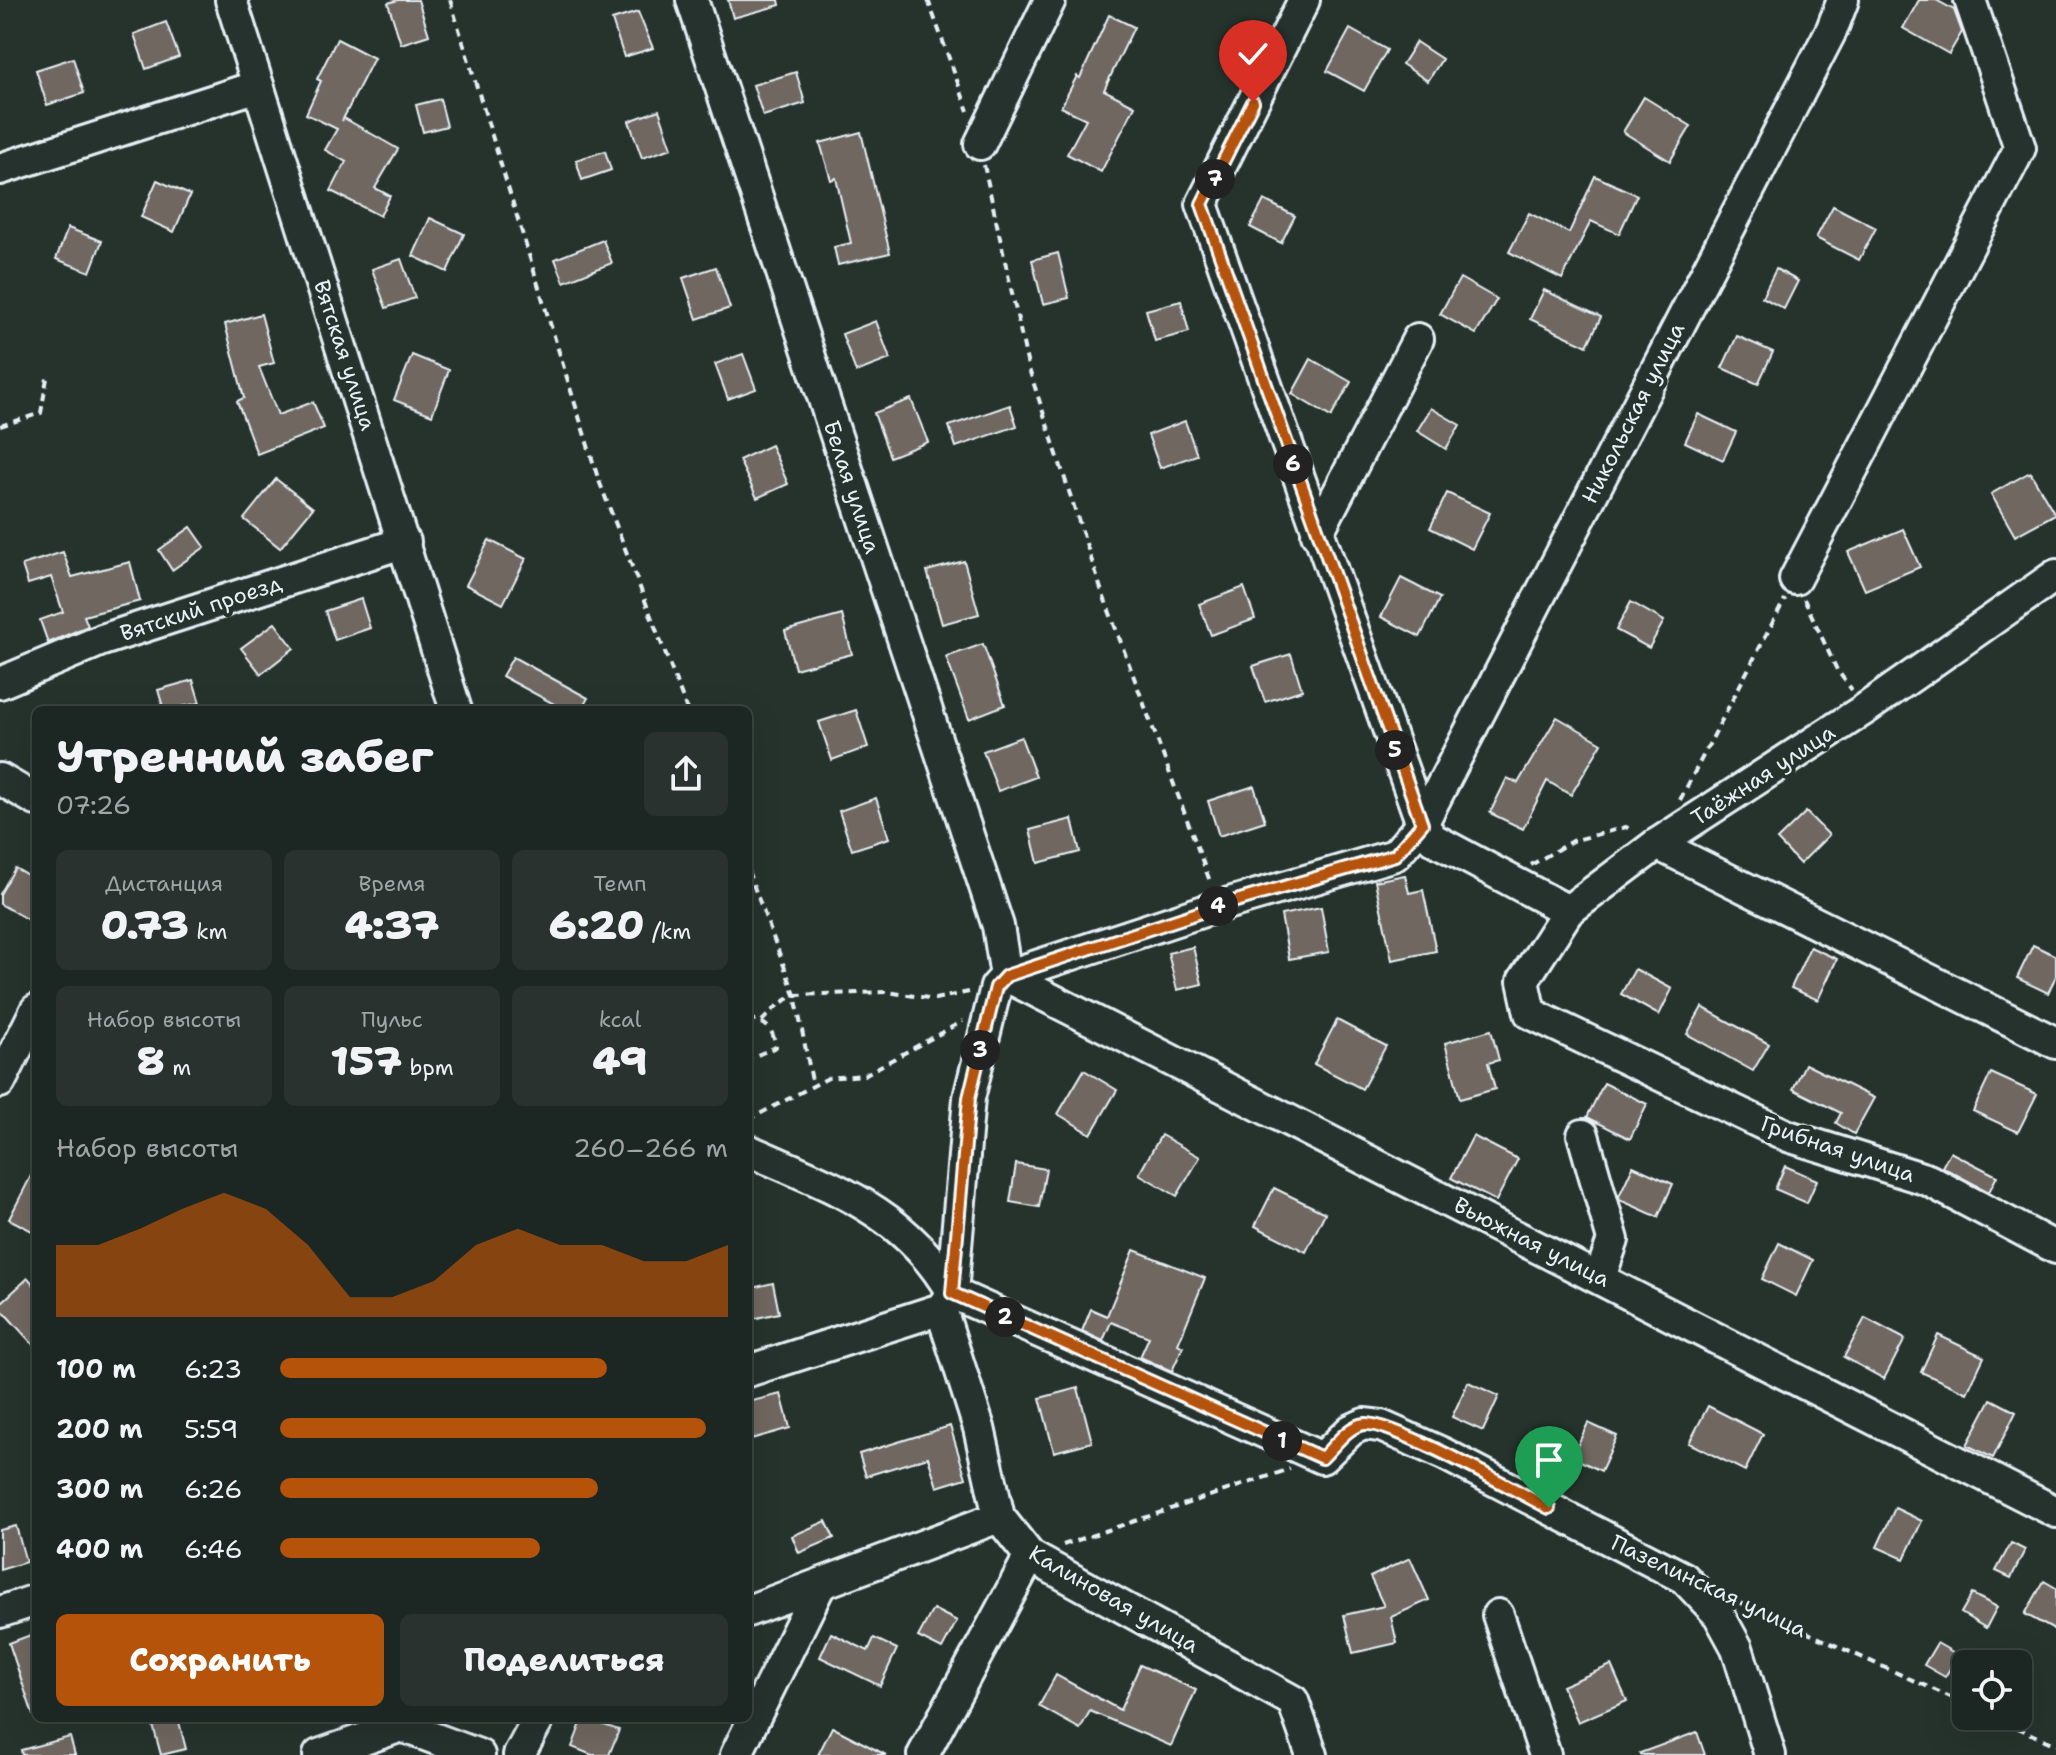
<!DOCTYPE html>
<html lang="ru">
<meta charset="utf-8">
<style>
:root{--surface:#1c2622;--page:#29322f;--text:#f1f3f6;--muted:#a0a5a5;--line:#3a4340;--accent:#b45309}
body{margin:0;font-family:"Shantell Sans",sans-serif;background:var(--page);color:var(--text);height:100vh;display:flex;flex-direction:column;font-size:30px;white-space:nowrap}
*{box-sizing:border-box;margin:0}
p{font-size:26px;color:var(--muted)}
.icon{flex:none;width:44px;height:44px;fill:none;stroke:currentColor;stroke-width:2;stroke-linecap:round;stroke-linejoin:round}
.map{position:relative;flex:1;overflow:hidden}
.sheet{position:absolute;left:32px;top:706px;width:720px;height:1016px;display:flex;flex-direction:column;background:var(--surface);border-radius:12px;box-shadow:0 8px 32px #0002,0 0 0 2px var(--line)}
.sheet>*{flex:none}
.fabs{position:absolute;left:1952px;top:1650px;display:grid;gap:16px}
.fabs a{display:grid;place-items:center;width:80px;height:80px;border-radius:12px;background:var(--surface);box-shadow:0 8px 32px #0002,0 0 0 2px var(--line);font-size:40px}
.pin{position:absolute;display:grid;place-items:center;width:68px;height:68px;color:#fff;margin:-82px -34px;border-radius:50% 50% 50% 0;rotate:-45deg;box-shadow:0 0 8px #0007}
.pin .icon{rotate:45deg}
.km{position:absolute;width:40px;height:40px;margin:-20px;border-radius:50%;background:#222;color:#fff;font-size:22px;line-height:40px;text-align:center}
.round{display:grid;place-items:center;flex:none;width:84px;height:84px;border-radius:12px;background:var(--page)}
.summary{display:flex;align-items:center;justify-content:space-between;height:136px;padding:0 24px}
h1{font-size:44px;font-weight:800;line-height:60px}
.figures{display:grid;grid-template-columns:repeat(3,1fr);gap:12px;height:136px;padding:8px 24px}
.figures div{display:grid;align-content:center;border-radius:12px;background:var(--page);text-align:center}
.figures b{font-size:40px;font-weight:800}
.figures small{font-size:22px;font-weight:400}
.figures p{font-size:22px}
.chart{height:224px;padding:16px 24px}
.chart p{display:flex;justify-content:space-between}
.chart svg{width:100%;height:144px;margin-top:8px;fill:var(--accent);opacity:.7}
.primary-button{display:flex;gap:16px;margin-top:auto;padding:16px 24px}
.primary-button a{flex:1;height:92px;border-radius:12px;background:var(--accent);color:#fff;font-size:32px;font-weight:800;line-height:92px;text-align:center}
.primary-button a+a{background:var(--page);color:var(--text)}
ul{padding:0 24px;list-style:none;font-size:26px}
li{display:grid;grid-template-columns:128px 96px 1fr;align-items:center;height:60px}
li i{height:20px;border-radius:10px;background:var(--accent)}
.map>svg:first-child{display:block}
.building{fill:#6f6760;stroke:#e8f1f8;stroke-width:2}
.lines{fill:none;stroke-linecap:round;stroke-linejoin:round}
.minor-casing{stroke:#e8f1f8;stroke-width:36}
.path{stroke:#e8f1f8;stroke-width:4;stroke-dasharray:8 6;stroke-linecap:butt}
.minor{stroke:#26332d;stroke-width:30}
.route-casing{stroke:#fff;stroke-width:16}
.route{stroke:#b45309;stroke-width:10}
.labels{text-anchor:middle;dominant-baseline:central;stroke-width:8;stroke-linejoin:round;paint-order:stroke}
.street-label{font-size:22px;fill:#e8f1f8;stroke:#26332d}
</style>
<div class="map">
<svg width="2056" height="1755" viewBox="0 0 2056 1755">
<rect width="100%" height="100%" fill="#26332d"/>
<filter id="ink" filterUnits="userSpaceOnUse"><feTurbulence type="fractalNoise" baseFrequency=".0125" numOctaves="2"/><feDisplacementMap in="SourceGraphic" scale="16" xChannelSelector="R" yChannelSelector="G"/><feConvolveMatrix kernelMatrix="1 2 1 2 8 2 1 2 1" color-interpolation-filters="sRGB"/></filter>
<g filter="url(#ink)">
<g class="building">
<polygon points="398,0 418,0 429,35 401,44 388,3"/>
<polygon points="728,0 779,0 780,5 733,18"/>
<polygon points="1919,0 1936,0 1954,10 1962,32 1949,54 1903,28"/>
<polygon points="638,12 653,48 624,57 612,20"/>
<polygon points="1109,15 1134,27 1104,90 1135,106 1101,172 1067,154 1086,119 1061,107 1077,76 1080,78"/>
<polygon points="166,22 179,57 146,69 134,34"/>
<polygon points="1350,29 1387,50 1364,91 1327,71"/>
<polygon points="337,39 374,58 342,121 344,118 398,149 375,188 390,196 380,216 331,191 346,162 325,150 337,129 306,114 321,81 317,79"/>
<polygon points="1416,42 1442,59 1428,81 1402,64"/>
<polygon points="73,58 84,93 47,105 36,70"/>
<polygon points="796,72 805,103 763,116 753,85"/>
<polygon points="1644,97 1691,126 1670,161 1623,132"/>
<polygon points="440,99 447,126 423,132 416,105"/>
<polygon points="659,110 672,148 642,158 629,121"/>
<polygon points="861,132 890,253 838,265 834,247 851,243 836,178 831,180 820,143"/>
<polygon points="605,151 611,170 582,180 576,160"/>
<polygon points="1595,176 1637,195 1619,234 1591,221 1562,279 1509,252 1529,213 1569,233"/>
<polygon points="157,180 190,195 174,232 141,217"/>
<polygon points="1264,200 1295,216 1281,243 1250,227"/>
<polygon points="1833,206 1876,228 1859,260 1816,238"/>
<polygon points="430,218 464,234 447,272 413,256"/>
<polygon points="68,228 102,241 90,272 56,259"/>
<polygon points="603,240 612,263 564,282 555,259"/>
<polygon points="1058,253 1069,298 1043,304 1032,260"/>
<polygon points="401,259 415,298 386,308 372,269"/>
<polygon points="716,267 730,308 697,319 683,278"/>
<polygon points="1776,269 1798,281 1784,309 1762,297"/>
<polygon points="1460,278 1497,299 1476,334 1440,314"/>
<polygon points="1544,290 1601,317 1587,346 1530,319"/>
<polygon points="1181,301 1189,332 1155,341 1146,310"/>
<polygon points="261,314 274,363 259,367 278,415 313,402 324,428 257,454 237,401 244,398 225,324"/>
<polygon points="876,321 890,359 856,372 842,334"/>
<polygon points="1737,336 1773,352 1758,384 1722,368"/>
<polygon points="743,354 756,389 728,399 715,364"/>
<polygon points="412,355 449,370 432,415 394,400"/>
<polygon points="1311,359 1351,382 1331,417 1292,394"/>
<polygon points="911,399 928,442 890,457 874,413"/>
<polygon points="1010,405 1017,426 956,447 949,426"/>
<polygon points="1431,408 1460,425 1446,449 1417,431"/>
<polygon points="1698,414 1736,432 1723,460 1685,442"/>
<polygon points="1185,421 1197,455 1160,468 1148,435"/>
<polygon points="771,445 788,484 757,498 739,460"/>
<polygon points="2030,472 2055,514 2015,536 1991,494"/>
<polygon points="276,479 313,508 280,548 244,519"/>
<polygon points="1447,493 1490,513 1472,549 1430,528"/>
<polygon points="191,527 205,547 172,570 159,550"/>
<polygon points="1903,529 1920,567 1865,590 1848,552"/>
<polygon points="489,540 526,559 503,604 466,585"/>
<polygon points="63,552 72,577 130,562 140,601 84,616 88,626 48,643 40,620 63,612 51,577 28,584 22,565"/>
<polygon points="964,561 979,614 942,624 927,571"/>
<polygon points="1401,578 1440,598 1420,637 1381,617"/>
<polygon points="1244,587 1255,619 1211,635 1199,604"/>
<polygon points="361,599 370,628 335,640 325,611"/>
<polygon points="1631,602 1664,621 1649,648 1616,630"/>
<polygon points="842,615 852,654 795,669 785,631"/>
<polygon points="275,623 294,648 261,674 241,648"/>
<polygon points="983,644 1005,705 969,719 946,657"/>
<polygon points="1291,654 1302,690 1265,702 1253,666"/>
<polygon points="513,657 588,698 581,710 565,710 502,676"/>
<polygon points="193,680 200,703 164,710 158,690"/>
<polygon points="856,710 868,747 832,760 819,722"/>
<polygon points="1557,717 1602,743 1571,795 1547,781 1523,829 1490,813 1507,778 1518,783"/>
<polygon points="1021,737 1036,777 998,791 983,751"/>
<polygon points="1254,786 1265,821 1219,836 1208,801"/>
<polygon points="876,798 889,838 852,850 839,811"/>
<polygon points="1806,812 1829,835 1800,864 1777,840"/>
<polygon points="1072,819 1080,852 1038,863 1030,830"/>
<polygon points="15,868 36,880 36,910 30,921 0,904 0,894"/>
<polygon points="1405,875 1409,893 1423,890 1436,951 1392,960 1375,881"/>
<polygon points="1321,907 1329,952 1289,959 1281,915"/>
<polygon points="2033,945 2056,956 2056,976 2048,993 2017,978"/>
<polygon points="1193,947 1202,984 1177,990 1168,953"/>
<polygon points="1810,947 1837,959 1818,1000 1791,988"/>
<polygon points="1635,969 1672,989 1659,1015 1621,994"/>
<polygon points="1702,1007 1769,1044 1753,1071 1687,1034"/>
<polygon points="1337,1020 1386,1046 1362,1089 1314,1064"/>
<polygon points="1491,1030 1499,1060 1488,1063 1495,1089 1460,1099 1445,1043"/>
<polygon points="1805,1064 1874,1098 1854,1134 1836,1123 1841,1113 1793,1089"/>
<polygon points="1084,1070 1117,1090 1091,1134 1058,1114"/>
<polygon points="1991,1073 2037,1094 2018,1132 1973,1111"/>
<polygon points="1604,1083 1647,1104 1630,1139 1587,1117"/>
<polygon points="1161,1135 1200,1157 1177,1196 1139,1174"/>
<polygon points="1473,1136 1518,1159 1496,1201 1451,1178"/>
<polygon points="1950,1152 1997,1176 1989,1192 1942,1167"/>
<polygon points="1016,1164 1046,1169 1039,1207 1010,1202"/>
<polygon points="36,1166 36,1233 9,1219"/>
<polygon points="1633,1166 1673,1184 1658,1217 1620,1200 1619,1196"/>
<polygon points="1785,1166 1817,1180 1807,1203 1775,1189"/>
<polygon points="1274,1188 1325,1213 1306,1252 1255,1226"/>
<polygon points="1779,1243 1813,1260 1796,1296 1762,1279"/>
<polygon points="1134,1250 1205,1278 1178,1344 1183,1347 1172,1371 1140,1357 1149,1337 1111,1322 1103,1341 1082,1331 1091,1309 1107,1316"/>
<polygon points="28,1278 36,1287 36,1348 0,1308 0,1304"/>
<polygon points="773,1283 779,1313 748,1320 748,1289"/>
<polygon points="1865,1318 1905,1339 1884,1379 1844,1357"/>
<polygon points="1938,1335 1984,1357 1967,1393 1921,1372"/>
<polygon points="1468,1382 1499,1396 1483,1431 1452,1417"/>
<polygon points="1078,1388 1092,1442 1054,1452 1040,1398"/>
<polygon points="781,1394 790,1428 748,1440 748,1402"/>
<polygon points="1991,1399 2016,1412 1993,1458 1967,1445"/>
<polygon points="1708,1406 1763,1434 1745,1471 1689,1443"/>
<polygon points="1588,1423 1617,1436 1601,1471 1572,1457"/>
<polygon points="950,1426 966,1478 937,1487 928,1457 866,1476 859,1454"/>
<polygon points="1895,1508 1922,1521 1904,1559 1877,1547"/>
<polygon points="826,1521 834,1538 799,1553 792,1536"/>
<polygon points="16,1526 26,1562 0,1570 0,1530"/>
<polygon points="2011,1543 2025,1550 2011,1578 1996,1571"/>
<polygon points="1410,1558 1429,1600 1391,1617 1397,1643 1353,1653 1344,1615 1384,1606 1370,1577"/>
<polygon points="2044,1581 2056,1588 2056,1631 2025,1614"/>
<polygon points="1972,1594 1997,1607 1986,1628 1961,1613"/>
<polygon points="933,1609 957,1621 942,1649 918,1637"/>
<polygon points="36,1633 36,1715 33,1715 9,1643"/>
<polygon points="831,1633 868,1651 874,1638 897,1649 880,1686 820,1657"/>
<polygon points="1937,1643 1958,1655 1945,1677 1924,1665"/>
<polygon points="1140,1665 1196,1690 1171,1746 1090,1711 1080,1729 1039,1706 1056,1675 1120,1710"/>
<polygon points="1611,1665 1627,1701 1578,1722 1562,1686"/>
<polygon points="151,1718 178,1718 186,1749 161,1755"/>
<polygon points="583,1718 619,1730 609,1755 592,1755 572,1747"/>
<polygon points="832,1727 886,1755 818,1755"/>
<polygon points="1697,1732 1705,1755 1641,1755 1640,1753"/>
<polygon points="70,1737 75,1755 22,1755 21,1750"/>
</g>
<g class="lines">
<g class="minor-casing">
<g id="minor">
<polyline points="231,0 456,710"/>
<polyline points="692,0 998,926 1006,976"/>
<polyline points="1304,0 1202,204 1422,824 1433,839 1568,911"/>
<polyline points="980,144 1050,0"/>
<polyline points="0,169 258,86"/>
<polyline points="1317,534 1418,339"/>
<polyline points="2056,575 1865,709 1657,844 1568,911 1523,981 1530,1013 1788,1136 1928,1180 2056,1248"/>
<polyline points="1795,579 2020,148 1970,0"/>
<polyline points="0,683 102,640 405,542"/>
<polyline points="0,779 36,800"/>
<polyline points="1657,844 2056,1043"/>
<polyline points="1006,976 2056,1512"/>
<polyline points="0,1082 36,1010"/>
<polyline points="1583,1135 1613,1240 1600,1277"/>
<path d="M748 1150C831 1187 905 1210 952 1293L1322 1458 1351 1430 1364 1424 1381 1426 1444 1454 1684 1578 1719 1615 1737 1648 1770 1755"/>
<polyline points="941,1309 979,1428 999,1517 1030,1556 1293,1701 1312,1755"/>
<polyline points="748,1371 941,1309 952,1293 969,1098 996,987 1006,976 1219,906 1395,855 1422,824 1832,29 1843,0"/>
<polyline points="748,1611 999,1517"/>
<polyline points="0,1612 36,1600"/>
<polyline points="1498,1615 1545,1755"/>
<polyline points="319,1755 401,1726 479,1755"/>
<polyline points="519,1755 539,1718"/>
<polyline points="736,1755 820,1585"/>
<polyline points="923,1755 1030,1556"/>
</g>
</g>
<g class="path">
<polyline points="450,0 598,478 687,710"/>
<polyline points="928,0 968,111"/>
<polyline points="984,165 1028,366 1101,589 1211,884"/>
<polyline points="0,426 41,413 47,378"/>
<polyline points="1804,599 1837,670 1852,690"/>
<polyline points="1680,800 1785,599"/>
<polyline points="1531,865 1572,841 1626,827 1633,831"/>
<polyline points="748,871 795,995 813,1086"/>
<path d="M748 1018C767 1022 773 1029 776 1047L748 1059"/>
<polyline points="762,1021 779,1004 795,995 887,992 935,999 969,992"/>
<polyline points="748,1120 828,1078 864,1075 963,1021"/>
<polyline points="1063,1545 1290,1469"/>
<polyline points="1741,1603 1966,1704"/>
<polyline points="1992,1716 2056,1745"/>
</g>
<use href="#minor" class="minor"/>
</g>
</g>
<g class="lines" filter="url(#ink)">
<g class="route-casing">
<path id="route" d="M1253 102 1202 204 1422 824 1395 855 1219 906 1006 976 996 987 969 1098 952 1293 1322 1458C1333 1448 1348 1425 1365 1424 1392 1421 1518 1492 1549 1508"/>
</g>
<use href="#route" class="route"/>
</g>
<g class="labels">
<g class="street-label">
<text transform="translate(345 355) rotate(72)">Вятская улица</text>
<text transform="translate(1633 413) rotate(-63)">Никольская улица</text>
<text transform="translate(852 487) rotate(72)">Белая улица</text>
<text transform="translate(201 608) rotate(-18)">Вятский проезд</text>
<text transform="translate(1763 775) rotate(-33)">Таёжная улица</text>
<text transform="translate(1838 1149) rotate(19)">Грибная улица</text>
<text transform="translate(1532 1242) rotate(27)">Вьюжная улица</text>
<text transform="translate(1709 1586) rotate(25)">Пазелинская улица</text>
<text transform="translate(1114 1599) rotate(30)">Калиновая улица</text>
</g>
</g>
</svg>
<div class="fabs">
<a><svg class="icon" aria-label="locate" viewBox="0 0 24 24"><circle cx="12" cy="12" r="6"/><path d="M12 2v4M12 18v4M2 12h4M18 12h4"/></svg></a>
</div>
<div class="pin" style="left:1549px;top:1508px;background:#1e9e55"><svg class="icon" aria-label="arrive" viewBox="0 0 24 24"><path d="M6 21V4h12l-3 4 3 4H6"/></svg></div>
<div class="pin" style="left:1253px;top:102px;background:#d93025"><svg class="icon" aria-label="check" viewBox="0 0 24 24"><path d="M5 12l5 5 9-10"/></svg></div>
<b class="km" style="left:1282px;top:1441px">1</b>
<b class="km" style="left:1005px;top:1317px">2</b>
<b class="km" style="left:980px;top:1050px">3</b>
<b class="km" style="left:1218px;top:906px">4</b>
<b class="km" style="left:1395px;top:750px">5</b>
<b class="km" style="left:1293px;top:464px">6</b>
<b class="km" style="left:1215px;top:179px">7</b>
<section class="sheet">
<div class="summary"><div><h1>Утренний забег</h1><p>07:26</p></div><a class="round"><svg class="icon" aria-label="share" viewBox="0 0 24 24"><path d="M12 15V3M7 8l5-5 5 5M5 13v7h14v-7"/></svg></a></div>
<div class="figures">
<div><p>Дистанция</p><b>0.73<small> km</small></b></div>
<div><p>Время</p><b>4:37</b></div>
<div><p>Темп</p><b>6:20<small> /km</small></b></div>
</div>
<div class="figures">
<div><p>Набор высоты</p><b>8<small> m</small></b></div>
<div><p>Пульс</p><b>157<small> bpm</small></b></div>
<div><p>kcal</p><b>49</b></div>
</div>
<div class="chart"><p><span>Набор высоты</span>260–266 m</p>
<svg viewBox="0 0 160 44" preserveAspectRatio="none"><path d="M0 44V22L10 22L20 17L30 11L40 6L50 11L60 22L70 38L80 38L90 33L100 22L110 17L120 22L130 22L140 27L150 27L160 22V44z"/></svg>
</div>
<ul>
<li><b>100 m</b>6:23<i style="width:73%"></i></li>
<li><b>200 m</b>5:59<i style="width:95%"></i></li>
<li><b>300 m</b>6:26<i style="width:71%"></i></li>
<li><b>400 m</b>6:46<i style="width:58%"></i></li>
</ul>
<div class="primary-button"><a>Сохранить</a><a>Поделиться</a></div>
</section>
</div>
